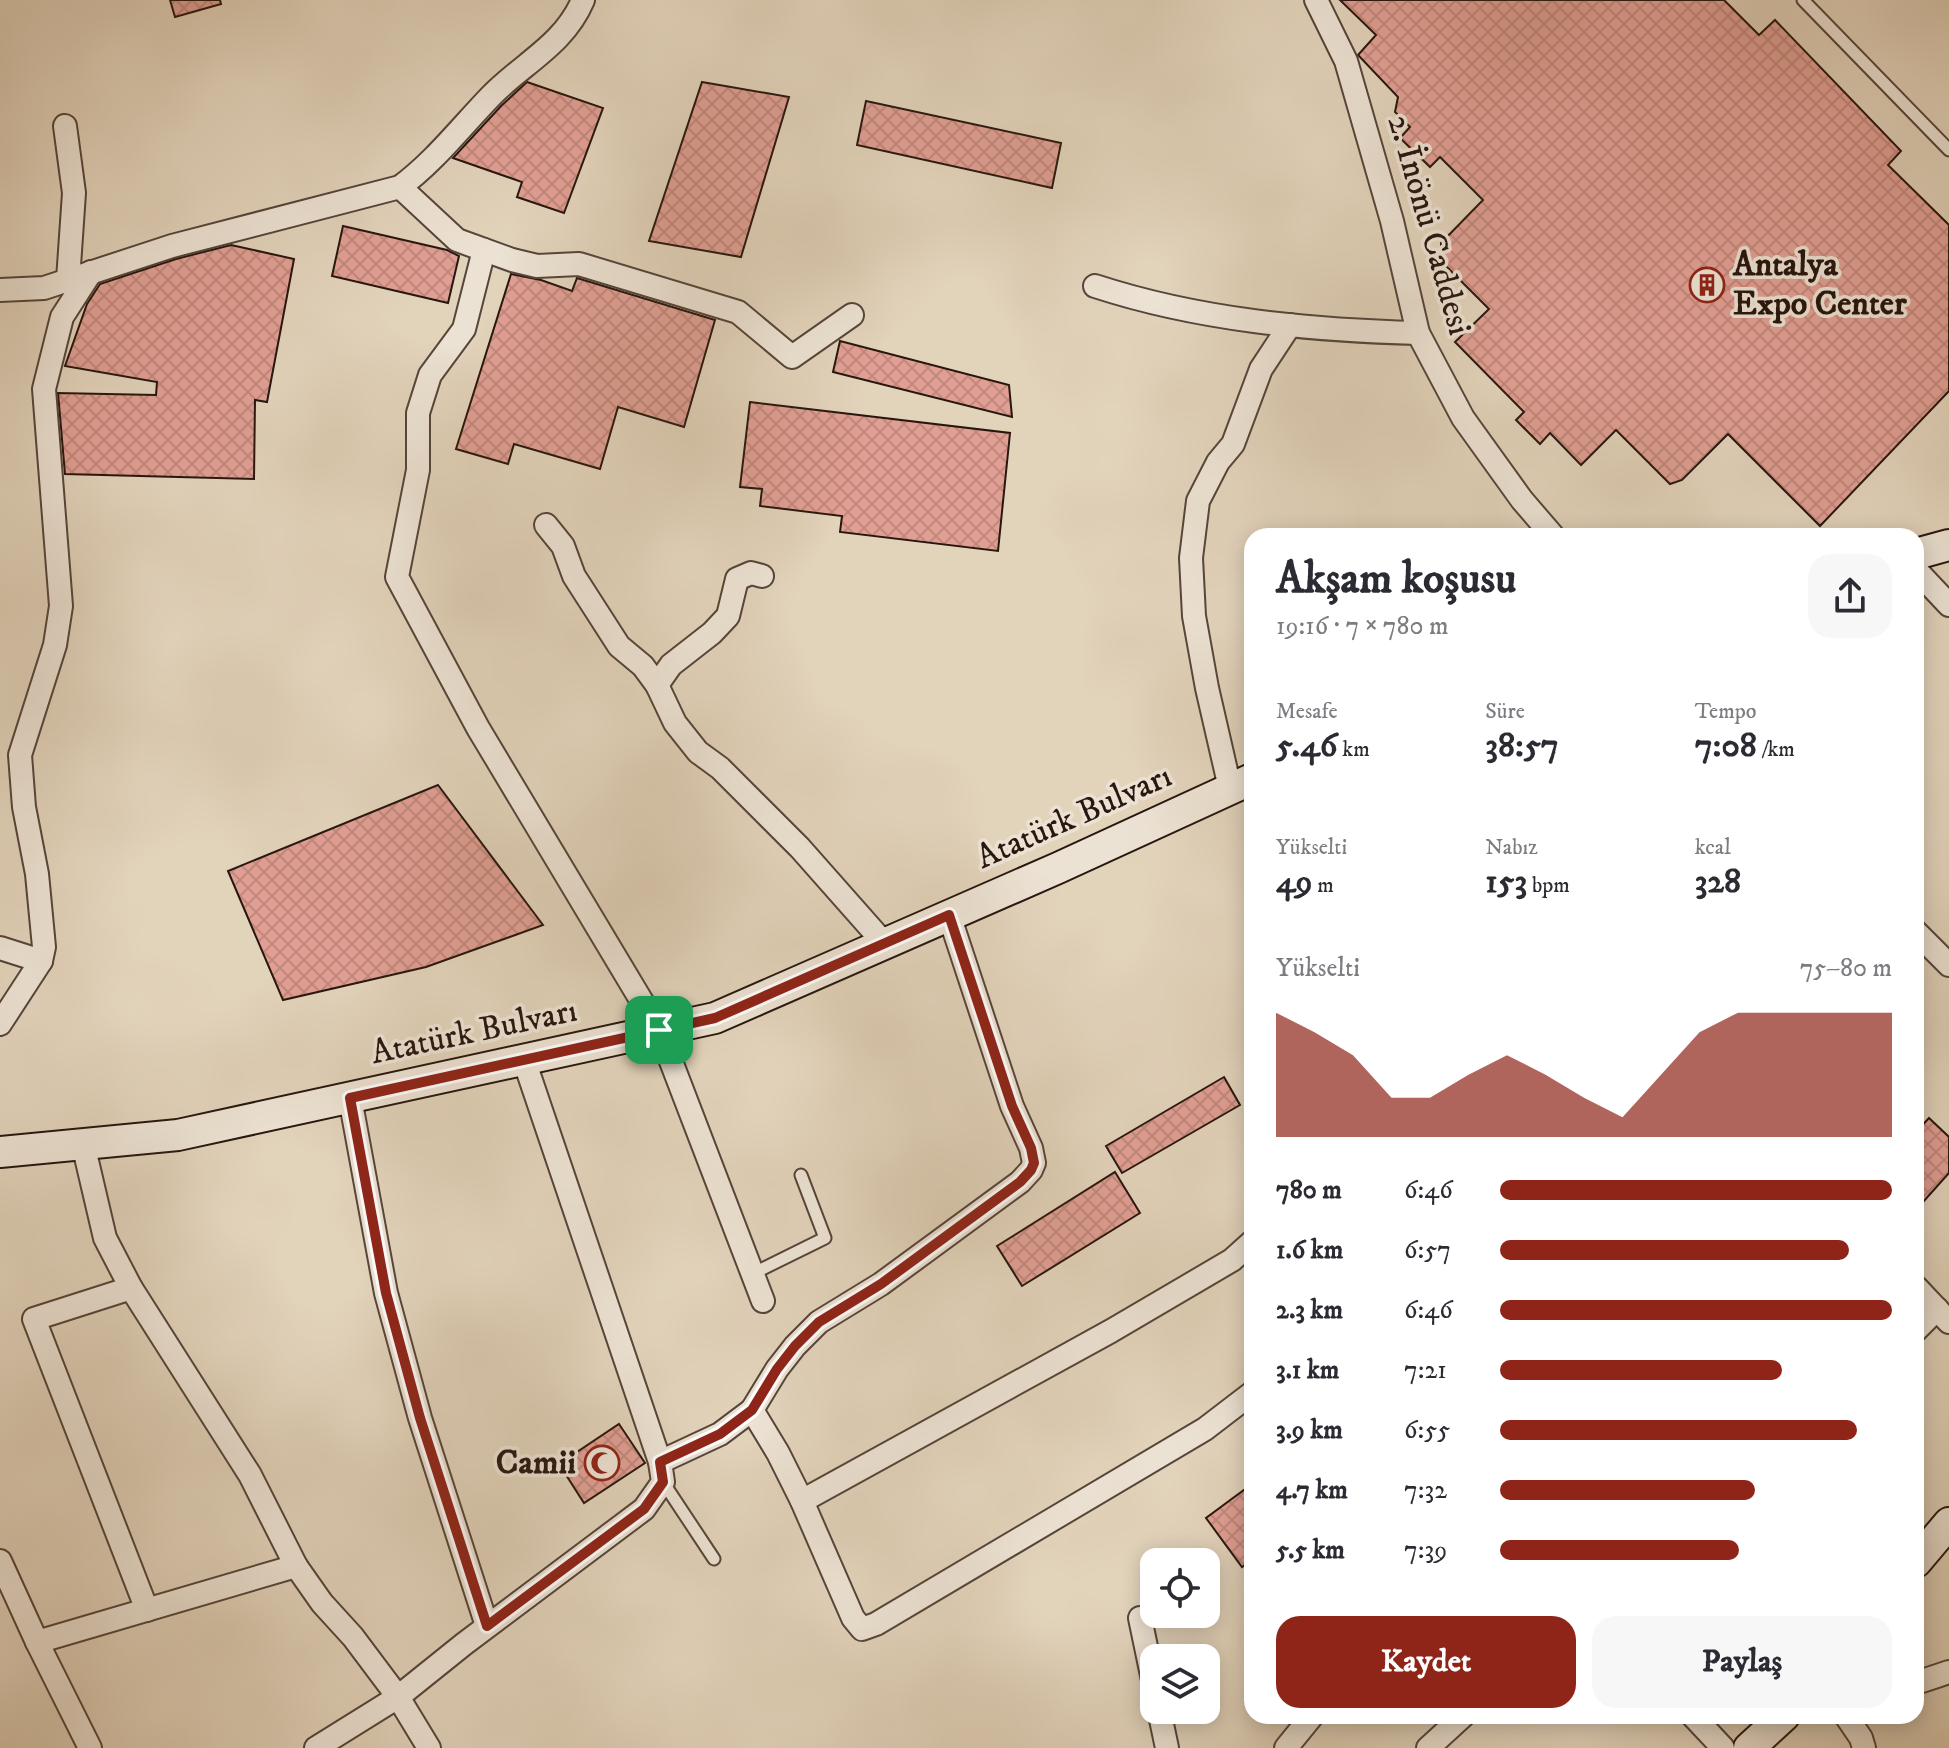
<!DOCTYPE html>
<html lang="tr">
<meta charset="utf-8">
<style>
:root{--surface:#fff;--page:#f7f7f7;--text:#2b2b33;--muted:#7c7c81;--accent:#8f2418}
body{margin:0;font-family:"IM FELL DW Pica",serif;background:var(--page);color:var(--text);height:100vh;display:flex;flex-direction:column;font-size:30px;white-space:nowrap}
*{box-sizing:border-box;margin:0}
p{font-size:26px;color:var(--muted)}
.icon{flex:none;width:44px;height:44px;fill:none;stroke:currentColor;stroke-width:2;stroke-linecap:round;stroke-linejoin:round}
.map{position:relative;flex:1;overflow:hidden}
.sheet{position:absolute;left:1244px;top:528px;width:680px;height:1196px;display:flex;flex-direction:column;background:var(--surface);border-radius:24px;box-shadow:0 4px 20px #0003}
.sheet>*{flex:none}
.controls{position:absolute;left:1140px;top:1548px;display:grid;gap:16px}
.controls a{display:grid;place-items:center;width:80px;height:80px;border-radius:16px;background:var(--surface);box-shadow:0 4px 20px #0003;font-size:40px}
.pin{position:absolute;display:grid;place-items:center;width:68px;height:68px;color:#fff;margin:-34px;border-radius:16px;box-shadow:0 4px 12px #0006}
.round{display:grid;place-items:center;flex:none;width:84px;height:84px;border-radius:24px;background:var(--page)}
.headline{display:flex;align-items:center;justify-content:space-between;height:136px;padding:0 32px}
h1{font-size:44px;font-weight:700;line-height:60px}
.metrics{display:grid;grid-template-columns:repeat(3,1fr);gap:12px;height:136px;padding:8px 32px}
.metrics div{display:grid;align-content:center}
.metrics b{font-size:34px;font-weight:700}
.metrics small{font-size:22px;font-weight:400}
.metrics p{font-size:22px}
.chart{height:224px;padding:16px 32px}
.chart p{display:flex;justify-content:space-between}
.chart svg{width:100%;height:144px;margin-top:8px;fill:var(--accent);opacity:.7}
.primary-button{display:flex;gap:16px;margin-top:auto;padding:16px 32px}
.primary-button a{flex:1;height:92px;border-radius:24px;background:var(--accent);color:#fff;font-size:32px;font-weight:700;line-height:92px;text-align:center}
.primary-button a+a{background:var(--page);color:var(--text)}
ul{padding:0 32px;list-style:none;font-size:26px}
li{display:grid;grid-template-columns:128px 96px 1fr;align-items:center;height:60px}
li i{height:20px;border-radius:10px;background:var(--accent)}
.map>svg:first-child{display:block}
.building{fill:url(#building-cross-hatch);stroke:#28160f;stroke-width:2}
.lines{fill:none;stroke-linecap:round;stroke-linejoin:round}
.lane-casing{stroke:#56453a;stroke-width:15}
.street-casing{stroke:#56453a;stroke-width:26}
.secondary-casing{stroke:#28160f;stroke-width:34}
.lane{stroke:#ece2d3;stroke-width:11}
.street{stroke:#ece2d3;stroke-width:22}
.secondary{stroke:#ece2d3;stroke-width:30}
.route-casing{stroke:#fff;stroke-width:16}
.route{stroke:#8f2418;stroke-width:10}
.labels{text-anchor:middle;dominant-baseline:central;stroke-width:7;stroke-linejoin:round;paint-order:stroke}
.street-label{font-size:34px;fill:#28160f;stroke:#ece2d3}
.poi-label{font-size:34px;font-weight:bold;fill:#28160f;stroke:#ece2d3;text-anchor:start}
</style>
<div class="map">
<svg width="1949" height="1748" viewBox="0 0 1949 1748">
<defs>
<pattern id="building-cross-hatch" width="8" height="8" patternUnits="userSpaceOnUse" patternTransform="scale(2)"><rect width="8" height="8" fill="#e19f93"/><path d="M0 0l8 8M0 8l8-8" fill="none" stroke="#c1887e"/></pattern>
</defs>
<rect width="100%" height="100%" fill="#e2d3bb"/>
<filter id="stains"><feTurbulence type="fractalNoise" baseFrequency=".0025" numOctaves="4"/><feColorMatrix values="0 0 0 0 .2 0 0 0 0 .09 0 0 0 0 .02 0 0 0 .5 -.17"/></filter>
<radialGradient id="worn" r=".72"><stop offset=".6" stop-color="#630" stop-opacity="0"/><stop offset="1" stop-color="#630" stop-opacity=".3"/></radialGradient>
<g class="building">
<polygon points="170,0 220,0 221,4 175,17"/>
<polygon points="1340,0 1724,0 1759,35 1775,20 1901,151 1888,165 1949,225 1949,391 1820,526 1728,434 1682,480 1670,484 1616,430 1581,465 1550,433 1540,444 1516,420 1524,412 1455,342 1489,309 1441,261 1441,243 1483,200 1440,157 1430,167 1400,138 1410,127 1395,112 1398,97 1358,55 1376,35"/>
<polygon points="527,82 603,108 564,213 517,197 522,182 453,158 501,106"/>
<polygon points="702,82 789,97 741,257 649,241"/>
<polygon points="866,101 1061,143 1052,188 857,145"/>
<polygon points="343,226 447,250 459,256 448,303 332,276"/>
<polygon points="231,245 294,259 267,402 255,400 254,479 65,474 58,393 156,395 157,382 65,366 87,304 100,284 176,259"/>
<polygon points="511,274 541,280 572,291 577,278 715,320 684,427 618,407 600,469 514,444 508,464 456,449"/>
<polygon points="840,341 1009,385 1012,417 833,372"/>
<polygon points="750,402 1010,433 998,551 840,532 842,516 760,506 762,489 740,487"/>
<polygon points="438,785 543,925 426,967 283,1000 228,871"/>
<polygon points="1224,1077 1240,1105 1122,1173 1106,1146"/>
<polygon points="1929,1118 1949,1137 1949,1173 1916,1210 1916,1132"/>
<polygon points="1115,1172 1140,1213 1022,1286 997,1246"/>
<polygon points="619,1424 645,1463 584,1503 559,1464"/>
<polygon points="1252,1484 1252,1560 1242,1567 1206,1518"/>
</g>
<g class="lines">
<g class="lane-casing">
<g id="lane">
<polyline points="1803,0 1949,150"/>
<polyline points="752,1274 825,1238 801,1175"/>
<polyline points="663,1482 714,1559"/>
</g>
</g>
<g class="street-casing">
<g id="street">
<polyline points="1316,0 1346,61 1392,221 1418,333 1463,418 1522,500 1553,536"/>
<polyline points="65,126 74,193 68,280"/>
<polyline points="400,187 457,240 512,260 537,266 579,264 738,312 792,357 852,315"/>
<polyline points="484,250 464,329 430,375 418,413 418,470 397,577 478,728 659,1030 763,1301"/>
<path d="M1095 286C1199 320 1309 330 1418 333"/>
<path d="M0 290 44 288 172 246 400 187C435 161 460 128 491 96 523 63 564 45 583 0"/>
<polyline points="546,525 563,546 574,576 619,646 643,666 657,685 675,723 698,752 720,768 800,848 884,943"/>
<polyline points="1916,570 1949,605"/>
<polyline points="657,685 671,665 712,633 728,616 737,579 751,573 762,576"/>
<polyline points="1230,788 1207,688 1194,616 1191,558 1198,501 1218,462 1233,444 1261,369 1290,325"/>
<polyline points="1916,932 1949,965"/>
<polyline points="0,948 41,961"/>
<polyline points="0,1024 41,961 44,947 37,874 24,807 20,755 55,645 61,606 44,389 62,317 91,272"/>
<polyline points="350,1098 386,1293 420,1418 487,1626"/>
<polyline points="83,1144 105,1238 131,1288 250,1475 296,1566 322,1603 353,1637 398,1697 429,1748"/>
<polyline points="1916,1287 1949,1322"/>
<polyline points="131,1288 34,1319 147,1610"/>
<polyline points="1916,1330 1937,1309"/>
<polyline points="752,1410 777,1369 795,1346 819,1322 881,1284 1020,1182 1031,1170 1034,1163 1031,1148 1012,1106 949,915"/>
<polyline points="660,1462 720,1434 752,1410 778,1453 802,1501 853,1618 862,1629 876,1624 1205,1429 1252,1393"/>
<polyline points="802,1501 1111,1331 1232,1260 1252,1242"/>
<polyline points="0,1561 37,1642 90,1748"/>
<polyline points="1140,1618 1154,1685"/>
<polyline points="37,1642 296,1566"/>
<polyline points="1916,1683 1949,1672"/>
<polyline points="1159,1710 1167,1748"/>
<polyline points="1693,1716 1723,1748"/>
<polyline points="1846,1716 1861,1738 1864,1748"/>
<polyline points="316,1748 398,1697 464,1644 644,1509 663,1482 660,1462 524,1060"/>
<polyline points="1286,1748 1312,1716"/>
<polyline points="1428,1748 1463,1716"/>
</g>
</g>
<g class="secondary-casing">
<g id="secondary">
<polyline points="1916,554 1949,545"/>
<polyline points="0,1152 178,1135 715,1018 1058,868 1252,779"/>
<polyline points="1916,1562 1949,1523"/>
<polyline points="1749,1748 1784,1716"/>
</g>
</g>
<use href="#lane" class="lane"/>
<use href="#street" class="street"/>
<use href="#secondary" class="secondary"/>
</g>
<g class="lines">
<g class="route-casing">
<polygon id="route" points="949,915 1012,1106 1031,1148 1034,1163 1031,1170 1020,1182 881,1284 819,1322 795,1346 777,1369 752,1410 720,1434 660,1462 663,1482 644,1509 487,1626 420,1418 386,1293 350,1098 715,1018"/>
</g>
<use href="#route" class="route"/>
</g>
<defs>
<g id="building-ring" transform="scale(1.8)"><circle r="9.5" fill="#ece2d3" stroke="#8f2418" stroke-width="1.5"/><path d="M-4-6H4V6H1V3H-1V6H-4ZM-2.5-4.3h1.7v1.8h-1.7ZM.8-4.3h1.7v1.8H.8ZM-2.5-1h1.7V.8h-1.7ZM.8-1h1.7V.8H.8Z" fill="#8f2418"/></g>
<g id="mosque-ring" transform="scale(1.8)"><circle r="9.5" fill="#ece2d3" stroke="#8f2418" stroke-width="1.5"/><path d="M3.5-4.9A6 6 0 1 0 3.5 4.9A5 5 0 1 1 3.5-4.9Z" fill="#8f2418"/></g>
</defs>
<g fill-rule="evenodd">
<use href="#building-ring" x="1707" y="285"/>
<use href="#mosque-ring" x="602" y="1463"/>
</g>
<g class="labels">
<g class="street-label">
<text transform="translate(1429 225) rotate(74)">2. İnönü Caddesi</text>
<text transform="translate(1074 817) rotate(-24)">Atatürk Bulvarı</text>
<text transform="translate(474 1032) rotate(-12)">Atatürk Bulvarı</text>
</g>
<g class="poi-label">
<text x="1733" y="265">Antalya<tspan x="1733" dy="39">Expo Center</tspan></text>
<text x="576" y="1463" text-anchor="end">Camii</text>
</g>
</g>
<rect width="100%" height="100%" filter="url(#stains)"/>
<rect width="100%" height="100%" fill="url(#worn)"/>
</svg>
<div class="controls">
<a><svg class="icon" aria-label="locate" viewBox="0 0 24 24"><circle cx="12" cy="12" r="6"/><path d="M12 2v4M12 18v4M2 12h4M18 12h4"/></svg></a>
<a><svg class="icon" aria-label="layers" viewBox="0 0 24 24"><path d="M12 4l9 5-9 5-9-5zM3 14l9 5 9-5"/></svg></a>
</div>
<div class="pin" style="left:659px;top:1030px;background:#1e9e55"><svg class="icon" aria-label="arrive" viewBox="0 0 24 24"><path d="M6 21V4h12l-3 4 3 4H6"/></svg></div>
<section class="sheet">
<div class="headline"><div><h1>Akşam koşusu</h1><p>19:16 · 7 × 780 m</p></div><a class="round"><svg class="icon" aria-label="share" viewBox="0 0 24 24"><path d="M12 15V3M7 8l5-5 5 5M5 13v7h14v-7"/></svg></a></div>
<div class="metrics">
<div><p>Mesafe</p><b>5.46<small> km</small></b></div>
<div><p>Süre</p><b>38:57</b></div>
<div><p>Tempo</p><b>7:08<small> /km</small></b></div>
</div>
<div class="metrics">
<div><p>Yükselti</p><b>49<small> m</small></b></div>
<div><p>Nabız</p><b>153<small> bpm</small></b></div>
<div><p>kcal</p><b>328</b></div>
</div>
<div class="chart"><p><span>Yükselti</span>75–80 m</p>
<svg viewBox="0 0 160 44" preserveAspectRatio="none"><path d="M0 44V6L10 12L20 19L30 32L40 32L50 25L60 19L70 25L80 32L90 38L100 25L110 12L120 6L130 6L140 6L150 6L160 6V44z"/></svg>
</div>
<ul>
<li><b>780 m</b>6:46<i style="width:100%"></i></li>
<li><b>1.6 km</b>6:57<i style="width:89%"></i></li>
<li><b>2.3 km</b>6:46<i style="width:100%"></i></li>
<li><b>3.1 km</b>7:21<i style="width:72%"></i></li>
<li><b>3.9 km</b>6:55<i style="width:91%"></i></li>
<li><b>4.7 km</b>7:32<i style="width:65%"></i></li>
<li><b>5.5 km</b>7:39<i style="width:61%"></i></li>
</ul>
<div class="primary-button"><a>Kaydet</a><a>Paylaş</a></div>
</section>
</div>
